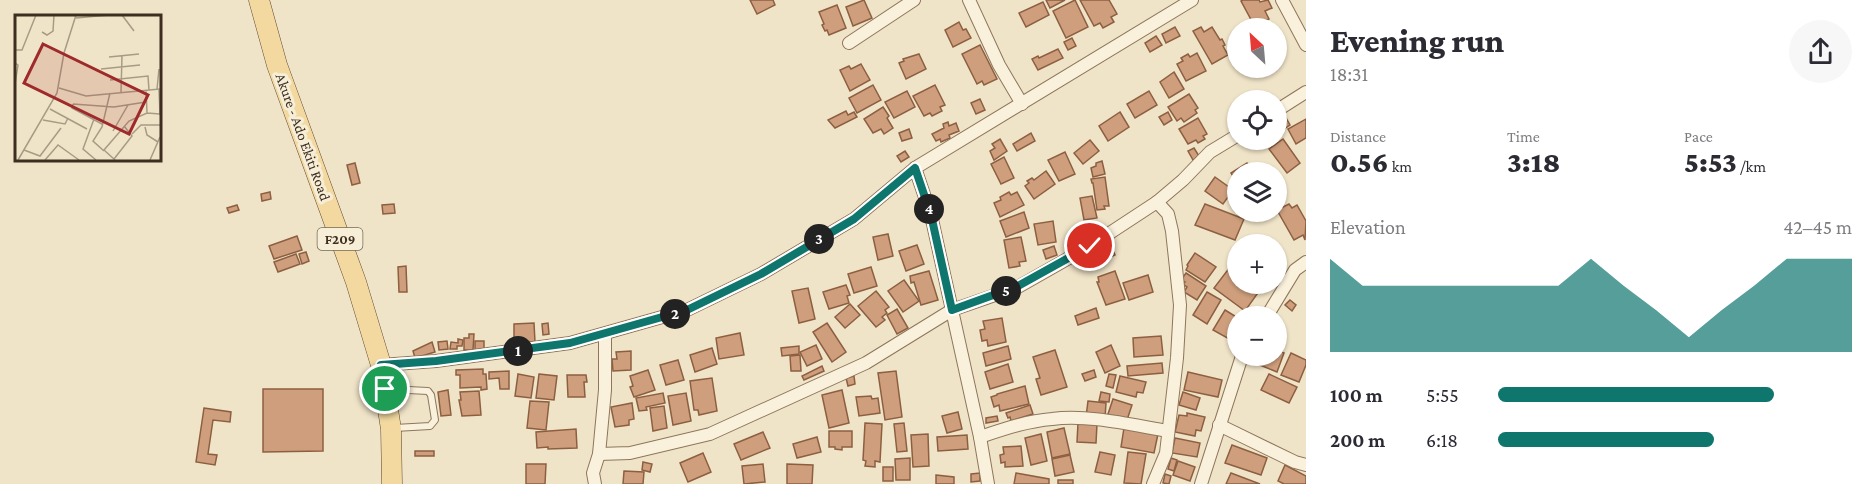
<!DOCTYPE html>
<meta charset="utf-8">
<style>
:root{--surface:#fff;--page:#f7f7f7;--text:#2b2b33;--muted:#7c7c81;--accent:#0f766e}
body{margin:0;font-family:"Crimson Pro",serif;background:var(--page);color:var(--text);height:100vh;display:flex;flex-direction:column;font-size:22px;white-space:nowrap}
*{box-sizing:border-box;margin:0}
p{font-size:20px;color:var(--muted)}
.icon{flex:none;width:33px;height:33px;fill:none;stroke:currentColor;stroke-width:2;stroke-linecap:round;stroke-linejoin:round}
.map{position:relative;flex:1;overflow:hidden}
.panel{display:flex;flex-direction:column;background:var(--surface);width:570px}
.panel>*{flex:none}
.needle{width:39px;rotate:334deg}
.tools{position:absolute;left:1227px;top:18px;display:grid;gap:12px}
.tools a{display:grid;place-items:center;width:60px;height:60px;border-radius:50%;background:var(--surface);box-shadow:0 2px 4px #0004;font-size:30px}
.pin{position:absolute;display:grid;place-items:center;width:51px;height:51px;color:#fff;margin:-26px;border:3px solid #fff;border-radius:50%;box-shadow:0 2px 6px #0007}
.km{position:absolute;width:30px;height:30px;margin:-15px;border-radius:50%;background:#222;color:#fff;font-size:16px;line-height:30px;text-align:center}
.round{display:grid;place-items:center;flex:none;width:63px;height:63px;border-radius:32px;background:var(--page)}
.overview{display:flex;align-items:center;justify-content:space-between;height:102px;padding:0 24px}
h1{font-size:33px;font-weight:800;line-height:45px}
.figures{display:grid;grid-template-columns:repeat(3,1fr);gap:9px;height:102px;padding:6px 24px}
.figures div{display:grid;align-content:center}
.figures b{font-size:30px;font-weight:800}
.figures small{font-size:16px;font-weight:400}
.figures p{font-size:16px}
.chart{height:168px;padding:12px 24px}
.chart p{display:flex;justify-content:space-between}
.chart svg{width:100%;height:108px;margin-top:6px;fill:var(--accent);opacity:.7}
ul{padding:0 24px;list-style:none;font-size:20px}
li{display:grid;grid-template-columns:96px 72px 1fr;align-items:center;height:45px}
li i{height:15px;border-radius:8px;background:var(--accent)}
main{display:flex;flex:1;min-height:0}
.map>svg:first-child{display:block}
.building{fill:#cf9f7d;stroke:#8d5f41;stroke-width:1.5}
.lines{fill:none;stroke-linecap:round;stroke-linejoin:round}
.service-casing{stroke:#8d765c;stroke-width:8}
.minor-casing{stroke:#8d765c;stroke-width:14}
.primary-casing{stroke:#5b4430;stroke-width:21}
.service{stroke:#faf1dc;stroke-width:6}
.minor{stroke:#faf1dc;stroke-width:12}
.primary{stroke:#f3d9a0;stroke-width:20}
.route-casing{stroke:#fff;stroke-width:12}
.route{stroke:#0f766e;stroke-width:8}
.labels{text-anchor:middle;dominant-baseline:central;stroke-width:6;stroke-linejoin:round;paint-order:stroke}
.shield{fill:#f7eed8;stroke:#756857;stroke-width:1.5}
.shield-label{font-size:14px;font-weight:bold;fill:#3d2e20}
.street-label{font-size:15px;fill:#3d2e20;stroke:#f7eed8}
.inset-road{fill:none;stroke:#a89b85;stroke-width:1.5}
.view{fill:#9e2a2b;fill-opacity:0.15;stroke:#9e2a2b;stroke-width:3}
.inset-edge{fill:none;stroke:#3d2e20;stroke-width:3}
</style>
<main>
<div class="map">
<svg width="1306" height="484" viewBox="0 0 1306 484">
<rect width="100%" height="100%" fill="#f0e4c8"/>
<g class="building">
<polygon points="750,0 773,0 775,5 757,14"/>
<polygon points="864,0 872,18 853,26 846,7"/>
<polygon points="1046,0 1065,0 1050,8"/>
<polygon points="1075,0 1088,27 1066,38 1053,11"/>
<polygon points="1080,0 1109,0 1117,14 1111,17 1114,22 1103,28 1100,23 1094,26"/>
<polygon points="1243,0 1259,0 1260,2 1268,0 1272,8 1265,11 1269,19 1255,27 1241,1"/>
<polygon points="1043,2 1049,15 1026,27 1019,13"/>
<polygon points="837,5 846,28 829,35 827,30 825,31 822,25 824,24 819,12"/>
<polygon points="959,22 963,30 966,29 971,38 953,47 945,30"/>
<polygon points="1175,27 1180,36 1166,43 1162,34"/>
<polygon points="1201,27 1204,32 1212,27 1220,40 1222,39 1225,45 1223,46 1228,55 1212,64 1193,31"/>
<polygon points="1156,36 1162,45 1150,52 1145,43"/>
<polygon points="1072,38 1076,46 1068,50 1064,42"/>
<polygon points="980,45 997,79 984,85 982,81 977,84 962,54"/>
<polygon points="1276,46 1284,59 1276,64"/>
<polygon points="1058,49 1063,58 1038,70 1032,59 1038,56 1039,58"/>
<polygon points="1197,53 1206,71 1186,81 1177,64 1183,61 1181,58 1188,54 1190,57"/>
<polygon points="919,54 926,69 906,79 899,63 904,61 903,59"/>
<polygon points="861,64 870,80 850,91 840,70 849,66 851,69"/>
<polygon points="1174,72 1184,89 1169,98 1160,82"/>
<polygon points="873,85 881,100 857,113 849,98"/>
<polygon points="935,85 945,105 940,107 942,111 932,116 930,113 924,116 913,96"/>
<polygon points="907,91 915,107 894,118 885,102"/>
<polygon points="1149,91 1157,105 1135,118 1127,104"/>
<polygon points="1189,94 1198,108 1195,110 1197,113 1184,122 1181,118 1177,121 1168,107"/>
<polygon points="980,99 985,110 976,114 971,103"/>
<polygon points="883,107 889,116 887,118 893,128 884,134 881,129 873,133 864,119"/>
<polygon points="846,111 848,115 854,112 857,117 835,128 828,120"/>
<polygon points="1120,112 1129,127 1108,141 1099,126"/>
<polygon points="1168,112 1172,120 1164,125 1159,117"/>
<polygon points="1285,116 1290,125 1284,129 1278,120"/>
<polygon points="1198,118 1207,134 1203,136 1205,139 1198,143 1196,140 1188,144 1179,129"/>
<polygon points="1306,119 1306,138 1296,144 1288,129"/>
<polygon points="948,122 949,126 956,123 959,131 949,135 950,138 941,142 940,139 936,141 932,134 944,128 943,124"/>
<polygon points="909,129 912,138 902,141 899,133"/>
<polygon points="1031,133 1035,141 1017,151 1013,144"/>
<polygon points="1000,139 1007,151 994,160 990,151 995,148 992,144"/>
<polygon points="1283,139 1300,163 1287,173 1269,149"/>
<polygon points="1090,140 1099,151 1083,164 1074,153"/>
<polygon points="1194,148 1199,156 1193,160 1188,151"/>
<polygon points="905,151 909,157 901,162 897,156"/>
<polygon points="1065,152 1075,174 1059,181 1048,160"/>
<polygon points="1004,157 1014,178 1001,184 991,164"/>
<polygon points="1102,161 1105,174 1093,177 1091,168 1096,166 1096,163"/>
<polygon points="355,163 360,183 352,185 347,165"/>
<polygon points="1247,163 1253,172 1238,172 1238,184 1231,173"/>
<polygon points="1046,171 1055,184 1034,199 1025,186 1029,183 1027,181 1032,178 1034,180"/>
<polygon points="1105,177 1109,206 1104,206 1105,209 1097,210 1093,183 1092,183 1091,179"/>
<polygon points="1215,177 1233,190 1223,204 1205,191"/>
<polygon points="270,192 271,199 262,201 261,194"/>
<polygon points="1009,192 1011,195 1017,192 1024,205 1000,217 994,203 1001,200 1000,197"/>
<polygon points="1092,196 1097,218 1084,220 1080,198"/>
<polygon points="394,204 395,213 383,214 382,205"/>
<polygon points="1205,204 1244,219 1235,240 1195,225"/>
<polygon points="1289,204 1292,208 1297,205 1306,221 1305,240 1303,235 1294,240 1277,210"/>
<polygon points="237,205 239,210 229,213 227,208"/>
<polygon points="1024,212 1029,228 1006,237 1000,221"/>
<polygon points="1053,221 1056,242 1038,245 1034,224"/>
<polygon points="888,234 893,256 878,260 873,237"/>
<polygon points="297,236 302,250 274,259 269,246"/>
<polygon points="1021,237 1026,261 1019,262 1020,266 1009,268 1004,240"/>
<polygon points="917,245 924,264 906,271 899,251"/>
<polygon points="1054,246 1057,255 1046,259 1043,250"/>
<polygon points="1111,246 1115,255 1101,262 1097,253"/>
<polygon points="306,252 309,261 302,264 299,254"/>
<polygon points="1195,253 1216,267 1205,282 1186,270 1188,266 1187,265"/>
<polygon points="296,254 300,264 278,272 274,262"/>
<polygon points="406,266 407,292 399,292 398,267"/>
<polygon points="871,267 877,286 854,293 848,274"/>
<polygon points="1230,267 1238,273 1238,284 1252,284 1260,290 1245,311 1214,288"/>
<polygon points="929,271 938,300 921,305 914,282 911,283 910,276"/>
<polygon points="1115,271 1125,299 1106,305 1097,282 1099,282 1098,277"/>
<polygon points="1186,273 1206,286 1197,300 1184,292 1187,287 1183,284 1185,282 1181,280"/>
<polygon points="1148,275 1153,292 1129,300 1123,283"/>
<polygon points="904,280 919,301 903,312 888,291"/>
<polygon points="846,285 850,295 847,296 849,303 829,309 823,292"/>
<polygon points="808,288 815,319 799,323 792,291"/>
<polygon points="876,291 889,307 885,310 887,313 882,317 885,320 876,327 858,306"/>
<polygon points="1207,292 1221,300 1207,324 1193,315"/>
<polygon points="1290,300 1296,305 1292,311 1285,305"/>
<polygon points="850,304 860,315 845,328 835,317"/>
<polygon points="1096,308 1099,318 1078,325 1075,316"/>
<polygon points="897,309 908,328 897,334 887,315"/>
<polygon points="1225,310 1238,318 1238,329 1231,340 1213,330"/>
<polygon points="1002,318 1006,342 988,346 987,340 982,341 980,330 985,329 983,321"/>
<polygon points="534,323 535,342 514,342 514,324"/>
<polygon points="548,323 549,334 543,335 542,324"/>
<polygon points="827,323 846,352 832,362 813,332"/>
<polygon points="740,333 744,355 719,359 716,338"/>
<polygon points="469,334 474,334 473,350 464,350 464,338 469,338"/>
<polygon points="1161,336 1163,355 1134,357 1133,338"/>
<polygon points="458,339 463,340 462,346 457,346 457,349 450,349 451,342 458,343"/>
<polygon points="447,341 448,349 439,350 438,342"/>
<rect x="475" y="341" width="9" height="10"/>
<polygon points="432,342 435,352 415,358 413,351"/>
<polygon points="816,345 822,359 807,366 800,352"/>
<polygon points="1111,345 1120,366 1105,373 1096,352"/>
<polygon points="799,346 799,354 782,356 781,348"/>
<polygon points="1008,346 1011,359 986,366 983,353"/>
<polygon points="712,348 717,364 695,372 690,355"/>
<polygon points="1055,350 1067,387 1041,395 1036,379 1040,378 1033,357"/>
<polygon points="1276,350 1284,353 1277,372 1260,365 1263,359 1261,358 1262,356 1276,356"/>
<polygon points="631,351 631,370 613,371 612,359 617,359 616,352"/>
<polygon points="1291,353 1306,360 1306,365 1299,382 1281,375"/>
<polygon points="800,355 801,371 791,371 790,356"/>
<polygon points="678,360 684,380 666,385 660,365"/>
<polygon points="1162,363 1163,373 1128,376 1127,366"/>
<polygon points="1008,364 1013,382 990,389 985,372"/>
<polygon points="822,366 824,371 804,380 802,376"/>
<polygon points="483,369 483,374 486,374 487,389 481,390 481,387 460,388 460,375 456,375 456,370"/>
<polygon points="648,370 655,390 634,397 630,387 633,386 630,376"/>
<polygon points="1094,370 1096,377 1085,381 1082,374"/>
<polygon points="509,371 509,389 500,389 499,378 489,379 489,372"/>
<polygon points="896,371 902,417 885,420 878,373"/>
<polygon points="1188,372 1222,380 1218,397 1184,390"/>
<polygon points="518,374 534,377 531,398 515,396"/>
<polygon points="539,374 557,376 554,400 536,398"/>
<polygon points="1109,374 1116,375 1113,388 1106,386"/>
<polygon points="1269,374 1297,387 1289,403 1261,390"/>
<polygon points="567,375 586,375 587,382 584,382 585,397 568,397"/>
<polygon points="854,376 855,384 848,386 846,378"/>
<polygon points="1120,376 1146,382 1143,393 1137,392 1136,397 1116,392"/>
<polygon points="712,378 717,411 699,415 698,410 694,410 690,381"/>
<polygon points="1025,386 1029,404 1000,411 999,405 994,407 991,397 997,395 997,394"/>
<polygon points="263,389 323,389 323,451 263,452"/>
<polygon points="448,390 451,415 441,416 438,392"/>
<polygon points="842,390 849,423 829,428 822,395"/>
<polygon points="479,391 481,415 462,416 459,400 461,400 460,392"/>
<polygon points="1101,392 1110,394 1109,402 1099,401"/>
<polygon points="1183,392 1200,398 1196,410 1179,405"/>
<polygon points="663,393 665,403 646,407 647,410 639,411 636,398"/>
<polygon points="686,393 691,421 673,425 668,396"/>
<polygon points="871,396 872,399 878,398 880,413 859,416 856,397"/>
<polygon points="1113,399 1132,405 1126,423 1107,417"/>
<polygon points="530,401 549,402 546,430 527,428"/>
<polygon points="1088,401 1106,403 1105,418 1086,417"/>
<polygon points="632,403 634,419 629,420 629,425 615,427 611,407"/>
<polygon points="1030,405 1033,414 1011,421 1010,417 1008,418 1006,413"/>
<polygon points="664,406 667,428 653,431 650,408"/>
<polygon points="204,408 231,412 230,422 213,420 208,454 217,455 215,465 196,462"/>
<polygon points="958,412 962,429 947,433 942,416"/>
<polygon points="1187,413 1205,417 1201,431 1196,430 1195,436 1175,432 1179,415 1187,416"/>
<polygon points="997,416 998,421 986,423 986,418"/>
<polygon points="865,423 882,424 880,462 875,461 875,467 865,466 866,461 863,460"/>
<polygon points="904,423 907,451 897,452 894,424"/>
<polygon points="1078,423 1097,424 1096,443 1077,442"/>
<polygon points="1064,428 1070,454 1052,458 1047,432"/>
<polygon points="1124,428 1158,434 1154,453 1121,447"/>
<polygon points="576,429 577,448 548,449 548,447 537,448 536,432"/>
<polygon points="829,431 852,431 852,447 842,447 842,450 835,449 835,447 829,447"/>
<polygon points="763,432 770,448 741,460 734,444"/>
<polygon points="928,434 929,466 913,467 911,435"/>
<polygon points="1041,434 1047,461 1031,465 1025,438"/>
<polygon points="967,435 968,449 938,451 937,437"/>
<polygon points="817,437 821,452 797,458 793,444"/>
<polygon points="1175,438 1200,443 1197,457 1172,453"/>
<polygon points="1232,445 1267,458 1261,475 1225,463"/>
<polygon points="1021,446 1023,466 1005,467 1005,462 1001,463 1000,455 1004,454 1003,447"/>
<rect x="415" y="451" width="19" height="5"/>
<polygon points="1100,452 1115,455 1111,475 1095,472"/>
<polygon points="1128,452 1146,454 1141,484 1124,483"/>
<polygon points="703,453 711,472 688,482 680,463"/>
<polygon points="1070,455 1074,472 1055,476 1052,459"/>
<polygon points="910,458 910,480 896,480 895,459"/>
<polygon points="1171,458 1177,460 1174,471 1168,469"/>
<polygon points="1178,461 1195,467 1190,481 1173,475"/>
<polygon points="643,462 652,464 650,472 642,470"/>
<polygon points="526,464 546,464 545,484 526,484"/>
<polygon points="763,464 765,482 744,484 742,466"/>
<polygon points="787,464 813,465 812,484 787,484"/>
<polygon points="1285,465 1306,476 1306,484 1284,484 1278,481"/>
<rect x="883" y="467" width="10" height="14"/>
<polygon points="624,471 644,472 643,484 623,484"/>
<polygon points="980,473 980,481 971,482 971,474"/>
<polygon points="1016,473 1049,479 1049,484 1014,484"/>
<polygon points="1231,473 1260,484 1226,484"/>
<polygon points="1165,474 1171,476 1169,484 1163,483"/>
<polygon points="936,475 954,477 954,484 936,484"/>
<rect x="1058" y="480" width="15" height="4"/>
</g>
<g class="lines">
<g class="service-casing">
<polyline id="service" points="388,389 428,391 431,395 435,420 430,426 395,428"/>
</g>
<g class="minor-casing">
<g id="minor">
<polyline points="969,0 999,65 1022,104"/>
<polyline points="1282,0 1306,45"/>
<polyline points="849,43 914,0"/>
<polyline points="1276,111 1306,92"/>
<polyline points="915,168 931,215 980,437 988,484"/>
<polyline points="1267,316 1295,270 1306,262"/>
<polyline points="381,365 436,361 570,343 687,310 761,274 854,219 915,168 1192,0"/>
<polyline points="1219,425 1295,462 1306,465"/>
<path d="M980 437C1004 429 1027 421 1052 419 1088 414 1132 425 1168 431"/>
<polyline points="599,454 630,453 710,434 866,363 952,310 1018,287 1090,246 1157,202 1183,180 1210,152 1238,135"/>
<polyline points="595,484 593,473 599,454 605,390 605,335"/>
<polyline points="1153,484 1166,453 1177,358 1180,305 1172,231 1168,214 1157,202"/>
<polyline points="1201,484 1242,356"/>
</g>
</g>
<g class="primary-casing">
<polyline id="primary" points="259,0 277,65 356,282 381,365 391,429 392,484"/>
</g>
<use href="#service" class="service"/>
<use href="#minor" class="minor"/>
<use href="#primary" class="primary"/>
</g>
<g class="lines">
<g class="route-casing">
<polyline id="route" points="385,389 381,365 436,361 570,343 687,310 761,274 854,219 915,168 931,215 952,310 1018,286 1090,246"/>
</g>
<use href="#route" class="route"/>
</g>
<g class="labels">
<rect class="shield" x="317.5" y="228" width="45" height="22" rx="4.5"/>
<g class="shield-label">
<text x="340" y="239">F209</text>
</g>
<g class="street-label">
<text transform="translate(303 137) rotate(70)">Akure - Ado Ekiti Road</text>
</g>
</g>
<g transform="translate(15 15)">
<rect width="146" height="146" fill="#f0e4c8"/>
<path class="inset-road" d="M107 0 119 16M61 3 94 0M27 17 32 20 38 16 39 0M0 35H7L21 0M94 42 124 39M0 48 3 50 0 69M86 54 125 50M95 65 133 61 134 75M44 73 71 81 145 74M142 74 144 54M144 74 145 100M131 75 132 98M106 77 107 41M58 89 99 92 131 87M58 89 57 93 87 109M35 94 72 114M79 104 68 134 81 145M28 105 50 109 53 103M130 112 132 120 143 127M98 116 113 90M117 119 126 110H145M9 135 25 141 46 113M89 136 78 126 87 112 95 78M99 144 117 121 109 111M3 145 42 78 49 38 61 0M30 145 43 130 64 145M100 145 89 135 114 106 132 98 145 99M135 145 145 122"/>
<path class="view" d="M28 29 133 80 114 119 9 68Z"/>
<rect width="146" height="146" class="inset-edge"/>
</g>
</svg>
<div class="tools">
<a><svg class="needle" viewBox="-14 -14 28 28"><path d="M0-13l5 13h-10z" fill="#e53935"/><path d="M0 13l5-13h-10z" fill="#7c7c81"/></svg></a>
<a><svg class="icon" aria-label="locate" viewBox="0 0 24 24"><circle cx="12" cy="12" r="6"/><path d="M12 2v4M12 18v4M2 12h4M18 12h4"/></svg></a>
<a><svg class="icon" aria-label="layers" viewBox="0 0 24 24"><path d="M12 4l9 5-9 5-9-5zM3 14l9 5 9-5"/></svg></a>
<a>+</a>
<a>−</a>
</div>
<div class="pin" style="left:385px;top:389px;background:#1e9e55"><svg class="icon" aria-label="arrive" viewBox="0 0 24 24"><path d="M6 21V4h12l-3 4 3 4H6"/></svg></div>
<div class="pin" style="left:1090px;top:246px;background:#d93025"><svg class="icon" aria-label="check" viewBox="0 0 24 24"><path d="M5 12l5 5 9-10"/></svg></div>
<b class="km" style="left:518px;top:351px">1</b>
<b class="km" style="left:675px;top:314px">2</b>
<b class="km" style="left:819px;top:239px">3</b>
<b class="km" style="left:929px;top:209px">4</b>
<b class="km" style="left:1006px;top:291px">5</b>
</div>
<section class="panel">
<div class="overview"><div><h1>Evening run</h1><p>18:31</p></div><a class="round"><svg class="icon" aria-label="share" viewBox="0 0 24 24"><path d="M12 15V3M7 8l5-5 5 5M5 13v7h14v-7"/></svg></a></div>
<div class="figures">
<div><p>Distance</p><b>0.56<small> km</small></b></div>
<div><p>Time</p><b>3:18</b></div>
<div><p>Pace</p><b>5:53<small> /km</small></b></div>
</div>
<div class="chart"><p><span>Elevation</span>42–45 m</p>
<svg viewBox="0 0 160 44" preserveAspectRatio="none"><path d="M0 44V6L10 17L20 17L30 17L40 17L50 17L60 17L70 17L80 6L90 17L100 27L110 38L120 27L130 17L140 6L150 6L160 6V44z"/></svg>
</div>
<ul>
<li><b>100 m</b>5:55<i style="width:78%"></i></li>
<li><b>200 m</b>6:18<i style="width:61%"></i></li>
</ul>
</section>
</main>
